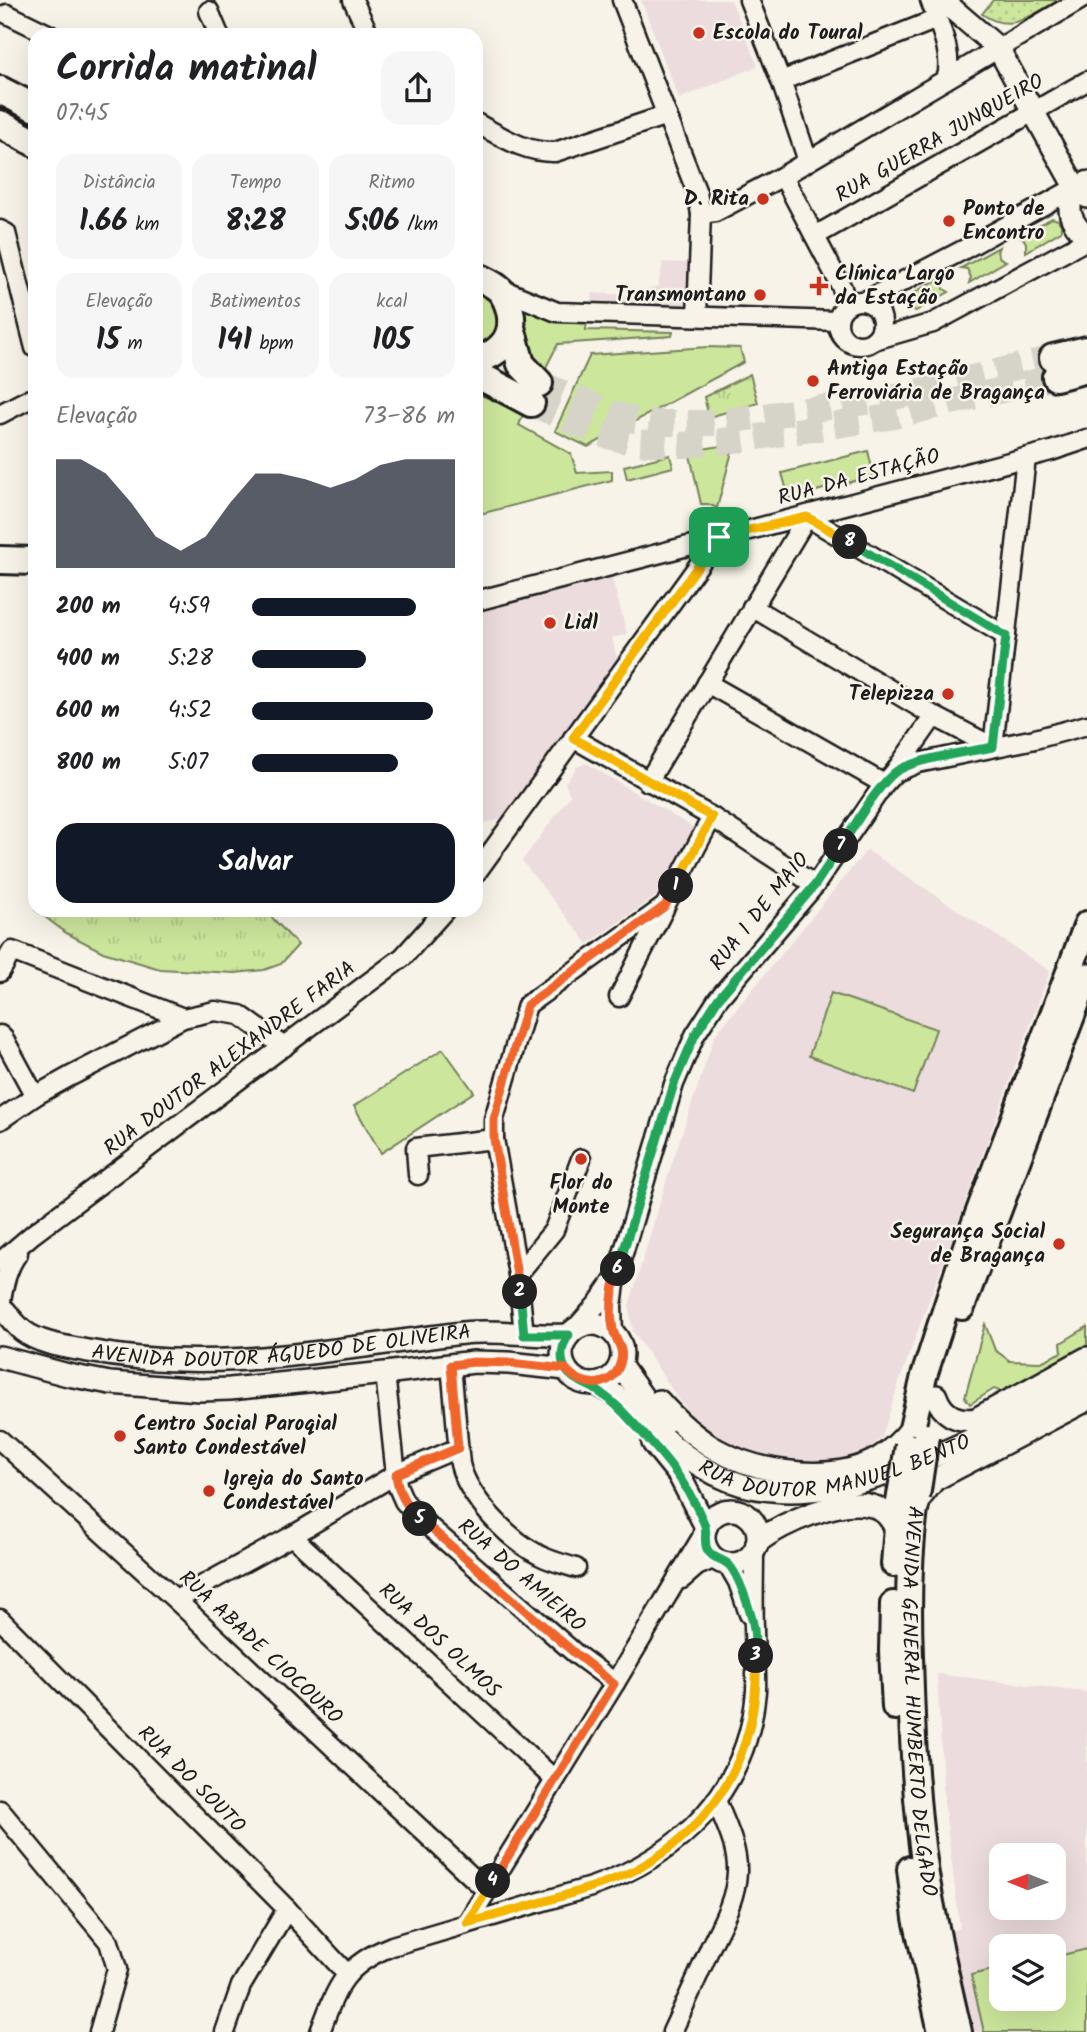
<!DOCTYPE html>
<html lang="pt">
<meta charset="utf-8">
<style>
:root{--surface:#fff;--page:#f6f6f6;--text:#202124;--muted:#757577;--accent:#111827}
body{margin:0;font-family:Kalam,sans-serif;background:var(--page);color:var(--text);height:100vh;display:flex;flex-direction:column;font-size:26px;white-space:nowrap}
*{box-sizing:border-box;margin:0}
p{font-size:23px;color:var(--muted)}
.icon{flex:none;width:38px;height:38px;fill:none;stroke:currentColor;stroke-width:2;stroke-linecap:round;stroke-linejoin:round}
.map{position:relative;flex:1;overflow:hidden}
.details{position:absolute;left:28px;top:28px;width:455px;height:889px;display:flex;flex-direction:column;background:var(--surface);border-radius:21px;box-shadow:0 7px 28px #0002}
.details>*{flex:none}
.needle{width:46px;rotate:271deg}
.controls{position:absolute;left:989px;top:1843px;display:grid;gap:14px}
.controls a{display:grid;place-items:center;width:77px;height:77px;border-radius:14px;background:var(--surface);box-shadow:0 7px 28px #0002;font-size:35px}
.pin{position:absolute;display:grid;place-items:center;width:60px;height:60px;color:#fff;margin:-30px;border-radius:14px;box-shadow:0 4px 10px #0006}
.km{position:absolute;width:35px;height:35px;margin:-18px;border-radius:50%;background:#222;color:#fff;font-size:19px;line-height:35px;text-align:center}
.round{display:grid;place-items:center;flex:none;width:74px;height:74px;border-radius:21px;background:var(--page)}
.headline{display:flex;align-items:center;justify-content:space-between;height:119px;padding:0 28px}
h1{font-size:38px;font-weight:800;line-height:52px}
.stats{display:grid;grid-template-columns:repeat(3,1fr);gap:10px;height:119px;padding:7px 28px}
.stats div{display:grid;align-content:center;border-radius:18px;background:var(--page);text-align:center}
.stats b{font-size:30px;font-weight:800}
.stats small{font-size:19px;font-weight:400}
.stats p{font-size:19px}
.chart{height:196px;padding:14px 28px}
.chart p{display:flex;justify-content:space-between}
.chart svg{width:100%;height:126px;margin-top:7px;fill:var(--accent);opacity:.7}
.primary-button{display:flex;gap:14px;margin-top:auto;padding:14px 28px}
.primary-button a{flex:1;height:80px;border-radius:21px;background:var(--accent);color:#fff;font-size:28px;font-weight:800;line-height:80px;text-align:center}
ul{padding:0 28px;list-style:none;font-size:23px}
li{display:grid;grid-template-columns:112px 84px 1fr;align-items:center;height:52px}
li i{height:18px;border-radius:9px;background:var(--accent)}
.map>svg:first-child{display:block}
.built{fill:#ecdcde;fill-rule:evenodd}
.grass{fill:url(#grass-dots);stroke:#74815c;stroke-width:2}
.park{fill:url(#park-tufts);stroke:#74815c;stroke-width:2}
.garden{fill:#cce69c;stroke:#74815c;stroke-width:2}
.lines{fill:none;stroke-linecap:round;stroke-linejoin:round}
.primary-tunnel{stroke:#d6d3c9;stroke-width:26;stroke-dasharray:26 13;stroke-linecap:butt}
.minor-casing{stroke:#1c1c1c;stroke-width:23}
.tertiary-casing{stroke:#1c1c1c;stroke-width:26}
.secondary-casing{stroke:#1c1c1c;stroke-width:30}
.primary-casing{stroke:#1c1c1c;stroke-width:32}
.minor{stroke:#f7f3e8;stroke-width:18}
.tertiary{stroke:#f7f3e8;stroke-width:21}
.secondary{stroke:#f7f3e8;stroke-width:24}
.primary{stroke:#f7f3e8;stroke-width:26}
.secondary-bridge-casing{stroke:#1c1c1c;stroke-width:30;stroke-linecap:butt}
.secondary-bridge{stroke:#f7f3e8;stroke-width:24}
.split-1-casing{stroke:#fff;stroke-width:14}
.split-2-casing{stroke:#fff;stroke-width:14}
.split-3-casing{stroke:#fff;stroke-width:14}
.split-4-casing{stroke:#fff;stroke-width:14}
.split-5-casing{stroke:#fff;stroke-width:14}
.split-6-casing{stroke:#fff;stroke-width:14}
.split-7-casing{stroke:#fff;stroke-width:14}
.split-8-casing{stroke:#fff;stroke-width:14}
.split-9-casing{stroke:#fff;stroke-width:14}
.split-1{stroke:#f5b400;stroke-width:9}
.split-2{stroke:#f0652b;stroke-width:9}
.split-3{stroke:#22a559;stroke-width:9}
.split-4{stroke:#f5b400;stroke-width:9}
.split-5{stroke:#f0652b;stroke-width:9}
.split-6{stroke:#f0652b;stroke-width:9}
.split-7{stroke:#22a559;stroke-width:9}
.split-8{stroke:#22a559;stroke-width:9}
.split-9{stroke:#f5b400;stroke-width:9}
.poi-dot{fill:#c8321e;stroke:#f7f3e8;stroke-width:2.5}
.labels{text-anchor:middle;dominant-baseline:central;stroke-width:5;stroke-linejoin:round;paint-order:stroke}
.poi-label{font-size:21px;font-weight:bold;fill:#1c1c1c;stroke:#f7f3e8;text-anchor:start}
.street-label{font-size:21px;fill:#1c1c1c;stroke:#f7f3e8}
</style>
<div class="map">
<svg width="1087" height="2032" viewBox="0 0 1087 2032">
<defs>
<pattern id="grass-dots" width="8" height="8" patternUnits="userSpaceOnUse" patternTransform="scale(1.75)"><rect width="8" height="8" fill="#cce69c"/><path d="M2 2h.1M6 6h.1" fill="none" stroke="#afc586" stroke-width="1.8" stroke-linecap="round"/></pattern>
<pattern id="park-tufts" width="24" height="20" patternUnits="userSpaceOnUse" patternTransform="scale(1.75)"><rect width="24" height="20" fill="#cce69c"/><path d="M3 7l-1-3M5 7V3M7 7l1-3M15 17l-1-3M17 17v-4M19 17l1-3" fill="none" stroke="#afc586"/></pattern>
</defs>
<rect width="100%" height="100%" fill="#f7f3e8"/>
<filter id="ink" filterUnits="userSpaceOnUse"><feTurbulence type="fractalNoise" baseFrequency=".0143" numOctaves="2"/><feDisplacementMap in="SourceGraphic" scale="14" xChannelSelector="R" yChannelSelector="G"/><feConvolveMatrix kernelMatrix="1 2 1 2 8 2 1 2 1" color-interpolation-filters="sRGB"/></filter>
<g filter="url(#ink)">
<g class="built">
<polygon points="641,0 731,0 758,66 679,99"/>
<polygon points="663,262 691,263 688,301 680,308 591,306 593,293 627,295 658,286"/>
<polygon points="612,578 627,634 612,638 617,659 502,819 476,825 476,613"/>
<polygon points="586,763 697,830 659,894 588,944 522,861 570,796 565,783 577,767"/>
<polygon points="867,850 1050,971 899,1382 882,1437 858,1459 825,1464 780,1463 760,1457 705,1432 675,1394 633,1331 629,1306 670,1169 715,1035"/>
<path d="M937 1674 1087 1692V2032H974L950 1936 952 1931 960 1928 944 1802ZM1001 1855H1054V1908H1001ZM1001 1946H1054V1998H1001Z"/>
</g>
<path class="grass" d="M993 0H1055L1056 2C1029 16 1011 34 982 14Z"/>
<g class="park">
<polygon points="750,374 758,403 709,417 704,397"/>
<polygon points="36,910 265,910 298,945 281,964 264,970 235,973 160,969 103,952 66,933"/>
</g>
<g class="garden">
<polygon points="1052,218 1058,220 1061,225 1061,231 1026,252 1026,243 1023,238 1019,236"/>
<polygon points="999,247 997,252 1000,258 1006,261 969,283 971,277 967,269 961,268"/>
<path d="M942 278 944 289 949 292 916 311 911 309 907 303C913 290 930 284 942 278Z"/>
<polygon points="476,291 491,299 498,306 500,326 495,338 476,349"/>
<polygon points="518,304 587,319 586,330 673,332 672,336 558,344 544,371 526,347"/>
<polygon points="708,347 740,348 744,362 588,447 555,431 590,355"/>
<polygon points="476,393 524,413 519,425 571,454 577,473 612,471 612,480 476,515"/>
<polygon points="734,444 717,508 708,504 701,504 689,451"/>
<polygon points="868,451 874,476 789,498 782,473"/>
<polygon points="670,455 673,467 627,479 624,466"/>
<polygon points="831,993 936,1029 913,1094 809,1056"/>
<polygon points="443,1049 474,1092 381,1153 354,1106"/>
<polygon points="985,1324 995,1350 1010,1361 1041,1362 1062,1352 1061,1343 1087,1327 1087,1347 1008,1394 994,1389 970,1404 965,1397"/>
<polygon points="1087,1949 1087,2032 984,2032 971,1975 1001,1968 1001,1998 1054,1998 1054,1957"/>
</g>
<g class="lines">
<g class="primary-tunnel">
<polyline points="539,383 610,413 635,420 660,423 711,423 887,399 1053,358"/>
<polyline points="531,403 601,434 632,442 683,445 744,439 889,417 1056,377"/>
</g>
<g class="minor-casing">
<g id="minor">
<polyline points="353,0 369,35"/>
<polyline points="622,0 697,193 701,214 697,316"/>
<polyline points="749,0 781,81 808,161"/>
<path d="M930 0C939 25 953 51 947 78"/>
<polyline points="209,11 219,35"/>
<polyline points="7,14 50,35"/>
<polyline points="781,81 937,19"/>
<path d="M476 123C501 136 525 153 555 152L667 115"/>
<polyline points="783,176 842,288 846,305"/>
<polyline points="701,214 715,212 783,176 1080,0"/>
<polyline points="0,230 6,233 35,348"/>
<polyline points="815,236 1087,81"/>
<polyline points="499,288 557,312 837,321"/>
<circle cx="860" cy="323" r="22"/>
<polyline points="865,301 963,250 1087,181"/>
<polyline points="874,340 933,323 1087,240"/>
<polyline points="0,414 27,400 35,398"/>
<path d="M476 601C668 551 859 502 1051 451L1087 439"/>
<polyline points="752,607 934,716 993,747"/>
<polyline points="707,683 884,784"/>
<polyline points="573,738 712,817 815,885"/>
<polyline points="993,747 1026,458"/>
<polyline points="894,773 934,716"/>
<polyline points="648,782 807,517 1006,636"/>
<polyline points="476,873 719,537"/>
<polyline points="0,972 12,951 183,1018"/>
<polyline points="619,997 664,909"/>
<polyline points="0,1035 4,1039 35,1096"/>
<polyline points="0,1120 35,1096 69,1077 183,1018 215,1011 240,1015 284,1047"/>
<polyline points="418,1175 416,1148 494,1139"/>
<polyline points="0,1262 33,1234 403,957 445,910"/>
<polyline points="518,1274 554,1230 581,1159"/>
<path d="M1 1301C4 1283 7 1268 18 1253"/>
<polyline points="576,1328 598,1303 614,1280"/>
<polyline points="613,1333 612,1306 616,1277 674,1084 695,1035 718,999 815,885 884,784 894,773 918,763 1035,739 1087,725"/>
<polyline points="524,1335 518,1274 494,1139 494,1119 527,1005 665,906 712,817"/>
<path d="M451 1365 460 1464C468 1497 509 1540 539 1555 550 1561 563 1564 576 1568"/>
<polyline points="385,1373 397,1485 404,1501 417,1516 577,1655 615,1683"/>
<polyline points="0,1440 176,1600 487,1891"/>
<polyline points="292,1536 554,1779"/>
<polyline points="727,1563 738,1582 749,1614"/>
<polyline points="682,1579 697,1566 715,1558"/>
<polyline points="176,1600 292,1536 396,1474 458,1448"/>
<polyline points="0,1619 287,1909 347,1974"/>
<polyline points="0,1810 109,1942 117,1969 99,2032"/>
<polyline points="467,1923 615,1683 705,1532"/>
<polyline points="225,2032 241,1986 287,1909"/>
<path d="M320 2032C337 1986 344 1965 392 1946L591 1887C681 1856 748 1790 756 1691 757 1669 754 1648 754 1627 753 1602 754 1577 754 1552"/>
<path d="M672 2032C685 2004 698 1976 710 1948 721 1925 736 1899 737 1872 738 1847 725 1823 716 1800"/>
</g>
</g>
<g class="tertiary-casing">
<g id="tertiary">
<polyline points="942,0 998,48 1075,187 1087,197"/>
<path d="M1075 187C1065 211 1070 221 1087 238"/>
<path id="s1" d="M5 1311C10 1318 16 1325 23 1331 40 1344 67 1347 88 1351 219 1375 335 1348 463 1333 499 1329 534 1337 569 1335"/>
<circle cx="592" cy="1354" r="30"/>
<polyline points="0,1357 68,1375 110,1383 200,1390 230,1389 385,1373 474,1362 509,1363 566,1369"/>
<polyline points="620,1365 647,1403 664,1423"/>
<path id="s2" d="M597 1384C621 1396 639 1416 659 1434 676 1450 694 1463 715 1474 823 1531 991 1431 1087 1379"/>
<path d="M936 1396C942 1414 957 1422 976 1419L1087 1358"/>
<path d="M659 1401C676 1420 694 1437 717 1450 761 1474 835 1484 879 1458 892 1450 902 1440 911 1429"/>
<polyline points="653,1443 679,1475 706,1527"/>
<polyline points="917,1507 921,1497 934,1480 1087,1400"/>
<circle cx="731" cy="1537" r="27"/>
<path d="M757 1542C783 1523 840 1497 872 1506 884 1509 890 1518 896 1528"/>
</g>
</g>
<g class="secondary-casing">
<g id="secondary">
<polyline points="962,1307 1087,976"/>
<polyline points="908,1446 924,1376 966,1246 1087,924"/>
<path id="s3" d="M917 1497C908 1550 908 1604 910 1657 912 1730 915 1803 926 1875 935 1928 947 1980 959 2032"/>
<polyline points="894,1564 899,1502"/>
<polyline points="893,1604 892,1651 895,1707"/>
<polyline points="910,1869 916,1918 941,2032"/>
</g>
</g>
<g class="primary-casing">
<g id="primary">
<polyline points="0,90 35,108"/>
<polyline points="0,124 35,143"/>
<path d="M476 276C484 280 494 284 500 290 506 297 508 302 510 311 516 337 501 353 476 360"/>
<polyline points="512,331 521,364 539,383"/>
<polyline points="1053,358 1087,350"/>
<polyline points="476,374 531,403"/>
<polyline points="1056,377 1087,369"/>
<polyline points="0,560 35,561"/>
</g>
</g>
<use href="#minor" class="minor"/>
<use href="#tertiary" class="tertiary"/>
<use href="#secondary" class="secondary"/>
<use href="#primary" class="primary"/>
<g class="secondary-bridge-casing">
<g id="secondary-bridge">
<polyline points="917,1497 926,1436"/>
<polyline points="899,1502 908,1446"/>
</g>
</g>
<use href="#secondary-bridge" class="secondary-bridge"/>
</g>
</g>
<g class="lines" filter="url(#ink)">
<g class="split-1-casing">
<polyline id="split-1" points="676,886 712,817 573,738 719,537"/>
</g>
<g class="split-2-casing">
<polyline id="split-2" points="520,1292 494,1139 494,1119 527,1005 665,906 676,886"/>
</g>
<g class="split-3-casing">
<path id="split-3" d="M520 1292 524 1335H569C562 1345 559 1358 566 1370 572 1380 583 1382 593 1388 603 1394 613 1402 622 1411 658 1449 683 1474 704 1523 708 1531 703 1540 707 1549 712 1559 721 1558 728 1564 739 1574 752 1615 754 1629 755 1638 755 1647 756 1656"/>
</g>
<g class="split-4-casing">
<path id="split-4" d="M493 1881 467 1923C498 1915 529 1906 559 1897 586 1889 614 1881 639 1868 720 1822 760 1747 756 1656"/>
</g>
<g class="split-5-casing">
<polyline id="split-5" points="420,1519 577,1655 614,1684 493,1881"/>
</g>
<g class="split-6-casing">
<path id="split-6" d="M420 1519C406 1506 398 1493 396 1474L458 1448 451 1365 474 1362 509 1363 566 1369C582 1389 615 1390 621 1360 624 1347 615 1341 613 1329 609 1310 613 1287 618 1269"/>
</g>
<g class="split-7-casing">
<polyline id="split-7" points="618,1269 674,1084 695,1035 718,999 815,885 841,846"/>
</g>
<g class="split-8-casing">
<path id="split-8" d="M841 846C856 824 874 791 893 774 909 759 969 752 993 747L1006 636 850 542"/>
</g>
<g class="split-9-casing">
<polyline id="split-9" points="719,537 807,517 850,542"/>
</g>
<use href="#split-1" class="split-1"/>
<use href="#split-2" class="split-2"/>
<use href="#split-3" class="split-3"/>
<use href="#split-4" class="split-4"/>
<use href="#split-5" class="split-5"/>
<use href="#split-6" class="split-6"/>
<use href="#split-7" class="split-7"/>
<use href="#split-8" class="split-8"/>
<use href="#split-9" class="split-9"/>
</g>
<g class="poi-dot">
<circle cx="699" cy="33" r="7"/>
<circle cx="763" cy="199" r="7"/>
<circle cx="949" cy="221" r="7"/>
<path d="M815.5 275.5h7v7h7v7h-7v7h-7v-7h-7v-7h7z"/>
<circle cx="760" cy="295" r="7"/>
<circle cx="813" cy="381" r="7"/>
<circle cx="550" cy="623" r="7"/>
<circle cx="948" cy="694" r="7"/>
<circle cx="581" cy="1159" r="7"/>
<circle cx="1059" cy="1244" r="7"/>
<circle cx="120" cy="1436" r="7"/>
<circle cx="209" cy="1491" r="7"/>
</g>
<g class="labels">
<g class="poi-label">
<text x="713" y="33">Escola do Toural</text>
<text x="749" y="199" text-anchor="end">D. Rita</text>
<text x="963" y="209">Ponto de<tspan x="963" dy="24">Encontro</tspan></text>
<text x="835" y="274">Clínica Largo<tspan x="835" dy="24">da Estação</tspan></text>
<text x="746" y="295" text-anchor="end">Transmontano</text>
<text x="827" y="369">Antiga Estação<tspan x="827" dy="24">Ferroviária de Bragança</tspan></text>
<text x="564" y="623">Lidl</text>
<text x="934" y="694" text-anchor="end">Telepizza</text>
<text x="581" y="1183" text-anchor="middle">Flor do<tspan x="581" dy="24">Monte</tspan></text>
<text x="1045" y="1232" text-anchor="end">Segurança Social<tspan x="1045" dy="24">de Bragança</tspan></text>
<text x="134" y="1424">Centro Social Paroqial<tspan x="134" dy="24">Santo Condestável</tspan></text>
<text x="223" y="1479">Igreja do Santo<tspan x="223" dy="24">Condestável</tspan></text>
</g>
<g class="street-label">
<text transform="translate(940 139) rotate(-30)">RUA GUERRA JUNQUEIRO</text>
<text transform="translate(859 478) rotate(-15)">RUA DA ESTAÇÃO</text>
<text transform="translate(760 912) rotate(-51)">RUA 1 DE MAIO</text>
<text transform="translate(230 1059) rotate(-37)">RUA DOUTOR ALEXANDRE FARIA</text>
<text stroke="none"><textPath href="#s1" startOffset="290">AVENIDA DOUTOR ÁGUEDO DE OLIVEIRA</textPath></text>
<text stroke="none"><textPath href="#s2" startOffset="273">RUA DOUTOR MANUEL BENTO</textPath></text>
<text transform="translate(521 1576) rotate(41)">RUA DO AMIEIRO</text>
<text transform="translate(439 1641) rotate(43)">RUA DOS OLMOS</text>
<text transform="translate(260 1648) rotate(43)">RUA ABADE CIOCOURO</text>
<text stroke="none"><textPath href="#s3" startOffset="205">AVENIDA GENERAL HUMBERTO DELGADO</textPath></text>
<text transform="translate(191 1780) rotate(45)">RUA DO SOUTO</text>
</g>
</g>
</svg>
<div class="controls">
<a><svg class="needle" viewBox="-14 -14 28 28"><path d="M0-13l5 13h-10z" fill="#e53935"/><path d="M0 13l5-13h-10z" fill="#757577"/></svg></a>
<a><svg class="icon" aria-label="layers" viewBox="0 0 24 24"><path d="M12 4l9 5-9 5-9-5zM3 14l9 5 9-5"/></svg></a>
</div>
<div class="pin" style="left:719px;top:537px;background:#1e9e55"><svg class="icon" aria-label="arrive" viewBox="0 0 24 24"><path d="M6 21V4h12l-3 4 3 4H6"/></svg></div>
<b class="km" style="left:676px;top:886px">1</b>
<b class="km" style="left:520px;top:1292px">2</b>
<b class="km" style="left:756px;top:1656px">3</b>
<b class="km" style="left:493px;top:1881px">4</b>
<b class="km" style="left:420px;top:1519px">5</b>
<b class="km" style="left:618px;top:1269px">6</b>
<b class="km" style="left:841px;top:846px">7</b>
<b class="km" style="left:850px;top:542px">8</b>
<section class="details">
<div class="headline"><div><h1>Corrida matinal</h1><p>07:45</p></div><a class="round"><svg class="icon" aria-label="share" viewBox="0 0 24 24"><path d="M12 15V3M7 8l5-5 5 5M5 13v7h14v-7"/></svg></a></div>
<div class="stats">
<div><p>Distância</p><b>1.66<small> km</small></b></div>
<div><p>Tempo</p><b>8:28</b></div>
<div><p>Ritmo</p><b>5:06<small> /km</small></b></div>
</div>
<div class="stats">
<div><p>Elevação</p><b>15<small> m</small></b></div>
<div><p>Batimentos</p><b>141<small> bpm</small></b></div>
<div><p>kcal</p><b>105</b></div>
</div>
<div class="chart"><p><span>Elevação</span>73–86 m</p>
<svg viewBox="0 0 160 44" preserveAspectRatio="none"><path d="M0 44V6L10 6L20 11L30 21L40 33L50 38L60 33L70 21L80 11L90 11L100 13L110 16L120 13L130 8L140 6L150 6L160 6V44z"/></svg>
</div>
<ul>
<li><b>200 m</b>4:59<i style="width:81%"></i></li>
<li><b>400 m</b>5:28<i style="width:56%"></i></li>
<li><b>600 m</b>4:52<i style="width:89%"></i></li>
<li><b>800 m</b>5:07<i style="width:72%"></i></li>
</ul>
<div class="primary-button"><a>Salvar</a></div>
</section>
</div>
